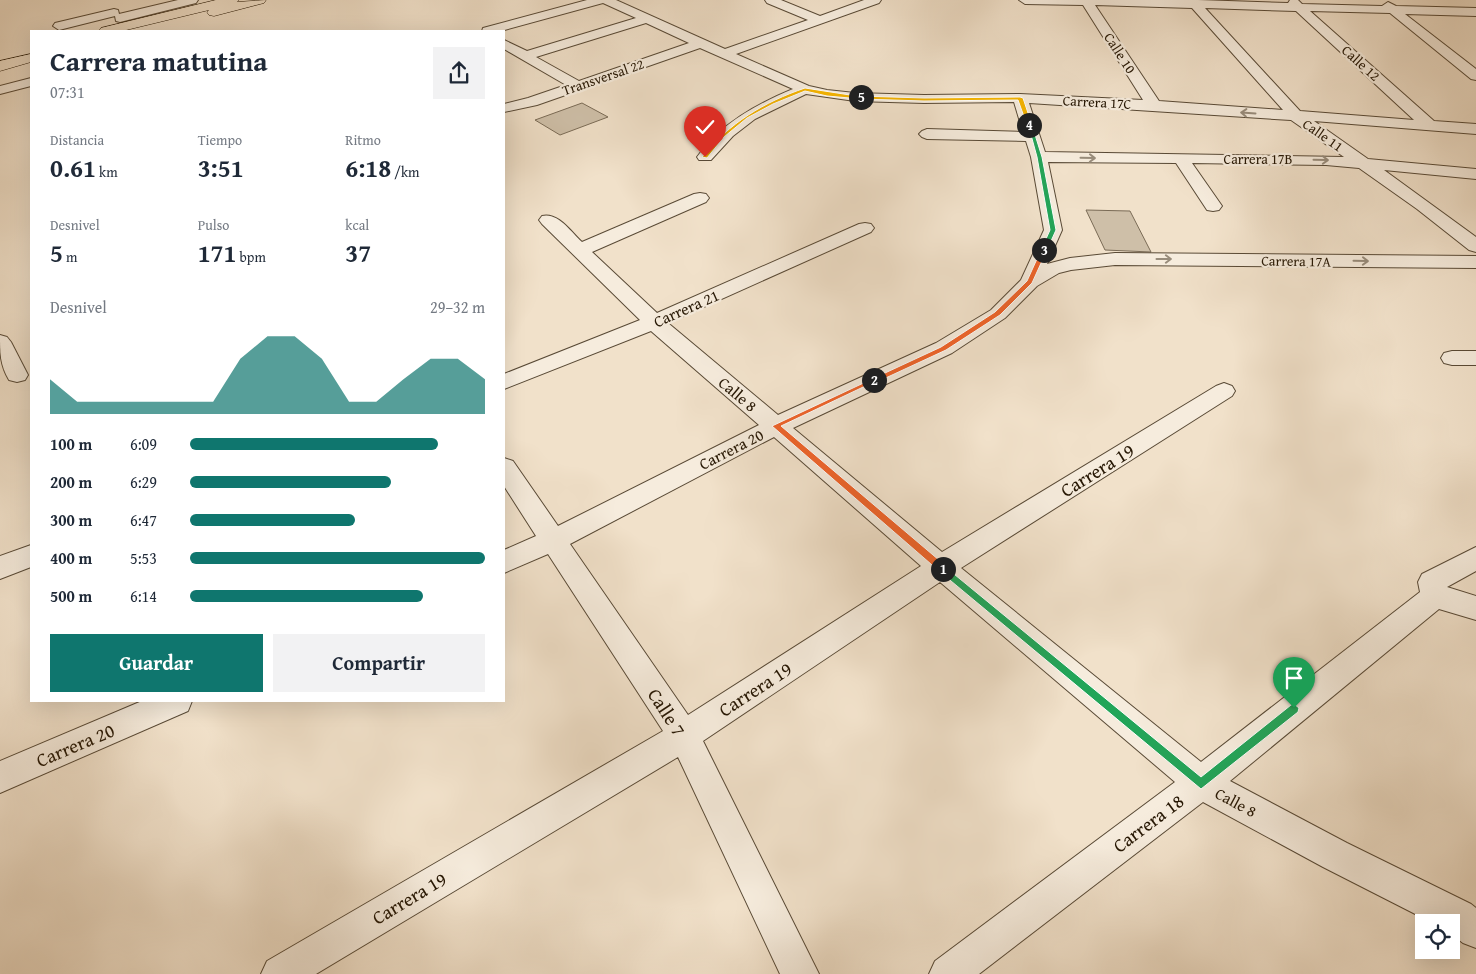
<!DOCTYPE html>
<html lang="es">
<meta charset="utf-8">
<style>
:root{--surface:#fff;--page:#f2f2f3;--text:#1f2937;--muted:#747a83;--accent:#0f766e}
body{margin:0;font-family:"Gentium Book Plus",serif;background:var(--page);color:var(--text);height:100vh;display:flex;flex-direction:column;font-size:19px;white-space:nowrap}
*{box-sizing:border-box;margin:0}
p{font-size:16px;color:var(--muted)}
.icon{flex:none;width:28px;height:28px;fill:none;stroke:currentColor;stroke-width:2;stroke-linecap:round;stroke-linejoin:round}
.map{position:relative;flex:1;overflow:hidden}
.sheet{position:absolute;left:30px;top:30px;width:475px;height:672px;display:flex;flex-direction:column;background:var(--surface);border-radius:0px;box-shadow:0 5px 20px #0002}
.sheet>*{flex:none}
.tools{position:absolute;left:1415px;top:914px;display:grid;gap:10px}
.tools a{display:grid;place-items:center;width:45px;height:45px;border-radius:0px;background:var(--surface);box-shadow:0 5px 20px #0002;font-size:25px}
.pin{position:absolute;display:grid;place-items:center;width:42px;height:42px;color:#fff;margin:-51px -21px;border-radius:50% 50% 50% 0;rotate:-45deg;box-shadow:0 0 5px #0007}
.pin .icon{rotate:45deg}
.km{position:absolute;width:25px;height:25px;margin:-12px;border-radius:50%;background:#222;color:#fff;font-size:14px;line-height:25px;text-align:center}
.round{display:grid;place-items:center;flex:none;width:52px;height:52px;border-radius:0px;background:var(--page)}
.headline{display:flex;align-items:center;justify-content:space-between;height:85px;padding:0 20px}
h1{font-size:28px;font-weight:800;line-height:38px}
.stats{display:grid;grid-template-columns:repeat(3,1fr);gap:8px;height:85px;padding:5px 20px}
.stats div{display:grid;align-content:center}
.stats b{font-size:25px;font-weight:800}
.stats small{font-size:14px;font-weight:400}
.stats p{font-size:14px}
.chart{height:140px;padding:10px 20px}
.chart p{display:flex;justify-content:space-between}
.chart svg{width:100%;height:90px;margin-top:5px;fill:var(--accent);opacity:.7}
.primary-button{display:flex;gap:10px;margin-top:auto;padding:10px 20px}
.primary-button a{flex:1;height:58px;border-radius:0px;background:var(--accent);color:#fff;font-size:20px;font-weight:800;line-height:58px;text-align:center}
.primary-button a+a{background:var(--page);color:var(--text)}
ul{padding:0 20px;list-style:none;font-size:16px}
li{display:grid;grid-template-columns:80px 60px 1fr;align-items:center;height:38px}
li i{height:12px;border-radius:6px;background:var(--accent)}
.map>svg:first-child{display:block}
.green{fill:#cebfa8;stroke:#7a6b56}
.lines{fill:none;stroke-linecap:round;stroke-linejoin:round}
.minor-casing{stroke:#594a36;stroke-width:2}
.major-casing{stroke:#261704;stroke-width:1}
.minor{fill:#f6ecdd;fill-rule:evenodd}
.major{fill:#f1e1ca;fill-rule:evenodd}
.oneway{stroke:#988c7b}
.split-1{fill:#22a559;stroke:#fff}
.split-2{fill:#f0652b;stroke:#fff}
.split-3{fill:#f0652b;stroke:#fff}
.split-4{fill:#22a559;stroke:#fff}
.split-5{fill:#f5b400;stroke:#fff}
.split-6{fill:#f5b400;stroke:#fff}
.labels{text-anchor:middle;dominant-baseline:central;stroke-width:4.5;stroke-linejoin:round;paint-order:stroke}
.far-street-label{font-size:14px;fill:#261704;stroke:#f6ecdd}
.street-label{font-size:16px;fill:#261704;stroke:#f6ecdd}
.near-street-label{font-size:19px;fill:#261704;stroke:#f6ecdd}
</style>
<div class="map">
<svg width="1476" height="974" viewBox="0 0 1476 974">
<rect width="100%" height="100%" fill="#f1e1ca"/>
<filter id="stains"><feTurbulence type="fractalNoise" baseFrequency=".004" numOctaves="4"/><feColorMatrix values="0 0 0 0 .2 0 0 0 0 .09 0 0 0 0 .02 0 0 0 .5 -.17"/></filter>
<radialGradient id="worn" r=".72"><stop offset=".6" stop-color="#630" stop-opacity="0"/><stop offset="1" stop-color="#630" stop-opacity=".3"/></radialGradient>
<g class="green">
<polygon points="582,103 608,117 560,135 535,120"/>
<polygon points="1086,210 1130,211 1151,252 1105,250"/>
</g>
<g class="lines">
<g class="minor-casing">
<g id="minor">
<polygon points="178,0 198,0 196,3 120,22 116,21 115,16 59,30 53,26 55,23 114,9 118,10 119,14"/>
<path d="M587 0H616L725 49 808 20 767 3 765 0H781L820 16 864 0H881L879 3 736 54 809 86 827 90 855 93 924 95 1020 94 1143 100 1083 5 1025 4 1019 0H1198L1288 3 1290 0H1298L1302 4 1382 6 1388 2 1396 6 1476 8V16L1405 14 1476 69V80L1471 79 1390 13 1310 11 1434 121 1476 124V134L1314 121 1368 159 1476 169V179L1384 170 1476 237V252L1469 250 1417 209 1359 168 1326 165 1192 163 1222 206 1219 210 1213 211 1207 210 1176 163 1048 162 1062 230 1047 264 1070 258 1115 253 1476 256V268L1115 265 1071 270 1059 273 1037 286 1005 318 952 353 793 428 942 552 1216 386 1224 383 1232 386 1235 391 1232 396 961 568 1201 762 1420 592 1418 582 1422 574 1476 547V571L1447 587 1476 596V620L1439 609 1230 781 1347 843 1471 904 1476 908V948L1463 943 1451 934V922H1431L1323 867 1203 802 979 974H929L935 961 1175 782 940 582 703 741 819 974H780L678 757 316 974H261L267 961 663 731 548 554 504 573V550L536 536 504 486V458L513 461 558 526 759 425 651 331 504 389V374L640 320 542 224 539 220 542 216C558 212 571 232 582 242L694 194 700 193 706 194 709 198 706 202 592 252 657 313 859 224 865 223 871 224 874 228 871 232 668 323 778 415 936 343 991 310 1021 280 1044 230 1031 157 1026 141 927 139 922 137 919 134 922 131 927 129 1023 132 1014 102 924 103 855 101 806 94 755 119 733 136 711 160H699L697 157C720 124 757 104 793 89L700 48 537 105 504 112V104L528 98 566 85 504 49V40L527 51 636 18 603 3 501 31H482L483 28ZM1095 5 1192 8 1283 110 1159 101ZM1205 8 1296 11 1414 120 1300 111ZM646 23 689 43 579 81 536 57ZM1029 103 1291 120 1344 157 1045 152ZM774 437 921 566 688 715 570 544Z"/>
<polygon points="31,78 31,86 0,94 0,86"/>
<path d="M0 335 7 337 11 342 28 375 25 380 17 382 9 380C0 365 0 353 0 335Z"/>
<polygon points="1452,351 1476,351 1476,365 1452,365 1444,363 1441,358 1444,353"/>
<polygon points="31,545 31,567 0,579 0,556"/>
<polygon points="142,701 192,701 188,711 0,793 0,761"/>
</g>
</g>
<g class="major-casing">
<g id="major">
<polygon points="216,0 239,0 237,2 266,0 264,3 214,16 209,15 207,12 209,10 122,31 99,31 101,28"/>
<polygon points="31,54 31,62 0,71 0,61"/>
</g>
</g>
<use href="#minor" class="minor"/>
<use href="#major" class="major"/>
</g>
<defs><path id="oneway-shaft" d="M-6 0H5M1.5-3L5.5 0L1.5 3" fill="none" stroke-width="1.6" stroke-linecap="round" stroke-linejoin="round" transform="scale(1.25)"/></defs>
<g class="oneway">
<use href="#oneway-shaft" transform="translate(1248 113) rotate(-176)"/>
<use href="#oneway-shaft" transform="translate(1088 158) rotate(1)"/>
<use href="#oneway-shaft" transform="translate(1321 160) rotate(1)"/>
<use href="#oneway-shaft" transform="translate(1164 259)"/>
<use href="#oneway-shaft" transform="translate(1361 261) rotate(1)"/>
</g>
<polygon class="split-1" points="943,565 1201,777 1291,705 1294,704 1299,708 1298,712 1201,789 939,571 939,566"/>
<polygon class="split-2" points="872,379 878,380 781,426 946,566 946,571 939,571 772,426"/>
<polygon class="split-3" points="1044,248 1047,250 1032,283 1000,315 946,350 877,382 872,382 872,379 941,347 995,312 1027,281 1041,250"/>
<polygon class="split-4" points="1028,124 1032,125 1042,157 1056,230 1047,250 1044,252 1041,250 1050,230 1037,157"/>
<polygon class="split-5" points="859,96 924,98 1020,97 1023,98 1032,125 1027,125 1018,100 924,101 861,99"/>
<path class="split-6" d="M805 88 863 97 861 99 827 96 805 91 773 104 747 118 724 137 707 158 702 157C729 123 764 102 805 88Z"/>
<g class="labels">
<g class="far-street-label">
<text transform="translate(1120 53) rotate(57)">Calle 10</text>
<text transform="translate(1361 63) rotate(42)">Calle 12</text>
<text transform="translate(603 77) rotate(-19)">Transversal 22</text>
<text transform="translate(1097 102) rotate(3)">Carrera 17C</text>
<text transform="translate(1323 135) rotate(35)">Calle 11</text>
<text x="1258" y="159">Carrera 17B</text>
<text transform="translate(1296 261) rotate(1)">Carrera 17A</text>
</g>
<g class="street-label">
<text transform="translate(686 308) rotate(-24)">Carrera 21</text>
<text transform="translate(738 394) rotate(40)">Calle 8</text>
<text transform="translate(731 449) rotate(-27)">Carrera 20</text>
<text transform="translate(1236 802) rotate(28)">Calle 8</text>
</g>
<g class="near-street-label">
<text transform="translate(1097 470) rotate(-32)">Carrera 19</text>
<text transform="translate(755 689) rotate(-33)">Carrera 19</text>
<text transform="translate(667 712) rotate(57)">Calle 7</text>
<text transform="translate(75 745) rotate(-23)">Carrera 20</text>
<text transform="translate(1148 823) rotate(-37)">Carrera 18</text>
<text transform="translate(409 898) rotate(-31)">Carrera 19</text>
</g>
</g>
<rect width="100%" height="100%" filter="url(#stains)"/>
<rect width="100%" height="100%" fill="url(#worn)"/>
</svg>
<div class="tools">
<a><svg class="icon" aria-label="locate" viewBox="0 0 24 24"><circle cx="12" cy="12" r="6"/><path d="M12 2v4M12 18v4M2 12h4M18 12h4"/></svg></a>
</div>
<div class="pin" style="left:1294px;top:708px;background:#1e9e55"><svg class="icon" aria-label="arrive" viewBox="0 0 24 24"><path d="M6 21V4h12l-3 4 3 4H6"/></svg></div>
<div class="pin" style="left:705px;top:157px;background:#d93025"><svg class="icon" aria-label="check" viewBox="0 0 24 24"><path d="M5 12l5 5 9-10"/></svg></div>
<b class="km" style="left:943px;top:569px">1</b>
<b class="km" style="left:874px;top:380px">2</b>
<b class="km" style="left:1044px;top:250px">3</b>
<b class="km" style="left:1029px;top:125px">4</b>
<b class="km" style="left:861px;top:97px">5</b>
<section class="sheet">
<div class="headline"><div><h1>Carrera matutina</h1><p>07:31</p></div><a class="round"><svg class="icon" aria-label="share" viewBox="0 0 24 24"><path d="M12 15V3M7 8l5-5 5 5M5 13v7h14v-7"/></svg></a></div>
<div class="stats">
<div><p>Distancia</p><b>0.61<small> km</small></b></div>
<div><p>Tiempo</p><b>3:51</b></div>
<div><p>Ritmo</p><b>6:18<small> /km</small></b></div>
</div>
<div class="stats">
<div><p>Desnivel</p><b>5<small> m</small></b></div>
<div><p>Pulso</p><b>171<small> bpm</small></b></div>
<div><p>kcal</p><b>37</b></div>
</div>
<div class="chart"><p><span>Desnivel</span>29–32 m</p>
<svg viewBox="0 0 160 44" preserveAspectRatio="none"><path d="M0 44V27L10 38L20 38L30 38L40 38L50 38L60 38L70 17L80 6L90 6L100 17L110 38L120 38L130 27L140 17L150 17L160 27V44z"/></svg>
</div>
<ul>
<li><b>100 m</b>6:09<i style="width:84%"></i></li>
<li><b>200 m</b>6:29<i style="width:68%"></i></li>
<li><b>300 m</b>6:47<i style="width:56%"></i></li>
<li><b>400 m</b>5:53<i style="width:100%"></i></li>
<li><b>500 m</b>6:14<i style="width:79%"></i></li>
</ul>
<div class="primary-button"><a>Guardar</a><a>Compartir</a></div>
</section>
</div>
